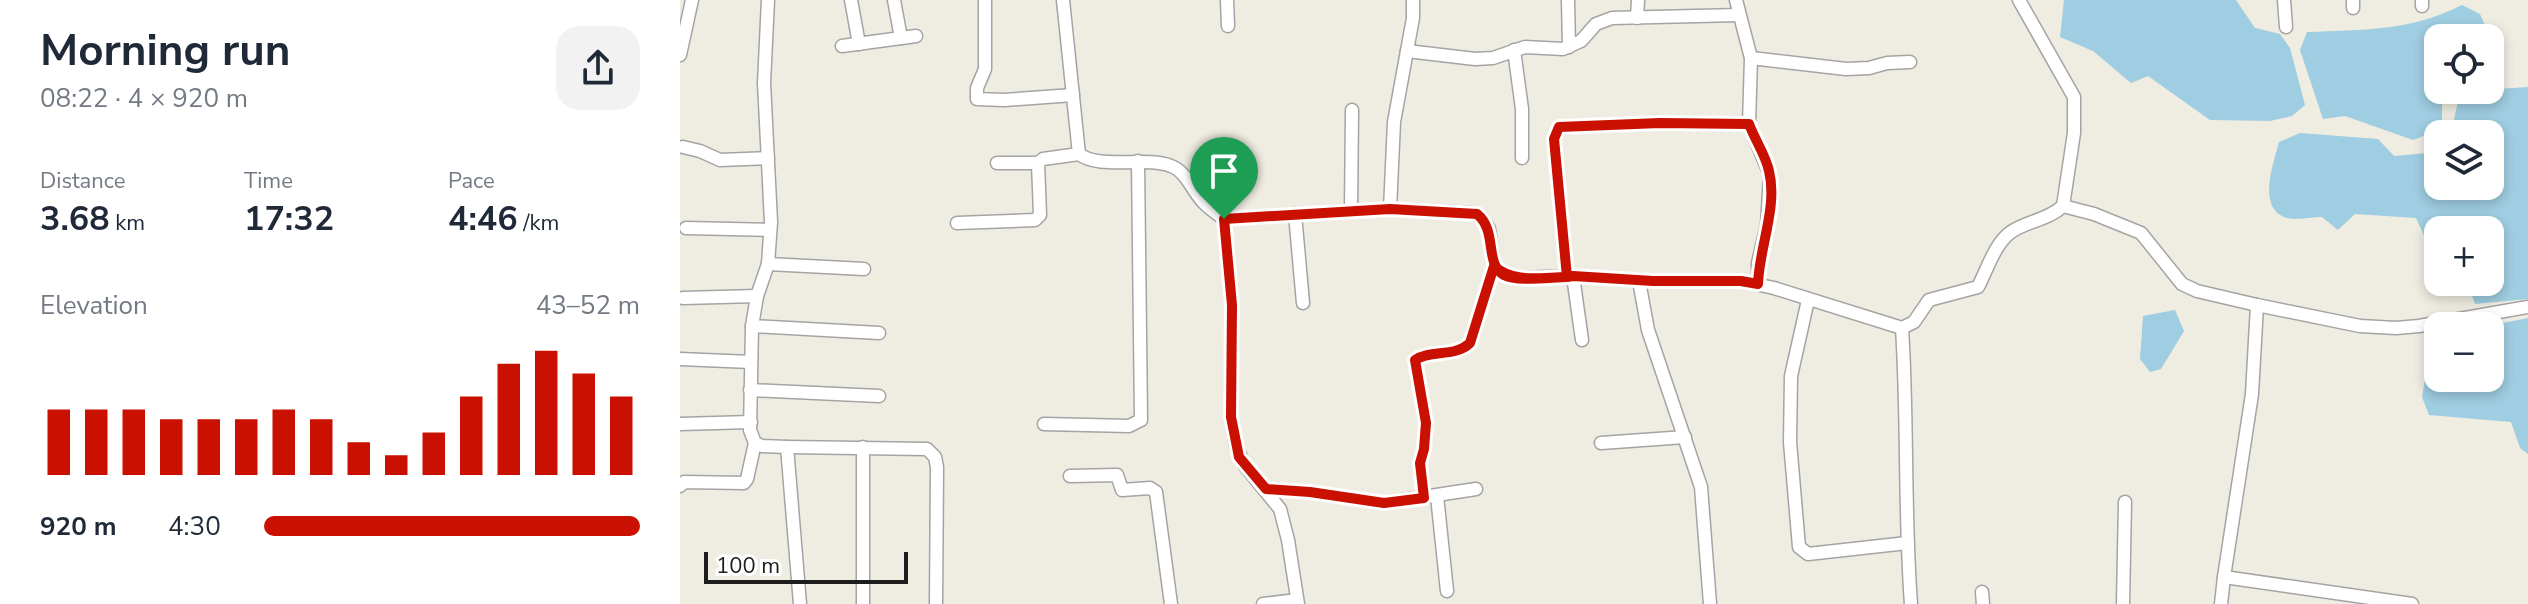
<!DOCTYPE html>
<meta charset="utf-8">
<style>
:root{--surface:#fff;--page:#f2f2f3;--text:#1f2937;--muted:#747a83;--accent:#ca1000}
body{margin:0;font-family:"Nunito Sans",sans-serif;background:var(--page);color:var(--text);height:100vh;display:flex;flex-direction:column;font-size:30px;white-space:nowrap}
*{box-sizing:border-box;margin:0}
p{font-size:26px;color:var(--muted)}
.icon{flex:none;width:44px;height:44px;fill:none;stroke:currentColor;stroke-width:2;stroke-linecap:round;stroke-linejoin:round}
.map{position:relative;flex:1;overflow:hidden}
.panel{display:flex;flex-direction:column;background:var(--surface);width:680px}
.panel>*{flex:none}
.fabs{position:absolute;left:1744px;top:24px;display:grid;gap:16px}
.fabs a{display:grid;place-items:center;width:80px;height:80px;border-radius:16px;background:var(--surface);box-shadow:0 4px 12px #0003;font-size:40px}
.scale{position:absolute;left:24px;bottom:20px;width:204px;box-sizing:border-box;padding-left:8px;border:4px solid #1d1d1d;border-top:0;font-size:22px;line-height:28px;white-space:nowrap;color:#1d1d1d;-webkit-text-stroke:6px #fff;paint-order:stroke}
.pin{position:absolute;display:grid;place-items:center;width:68px;height:68px;color:#fff;margin:-82px -34px;border-radius:50% 50% 50% 0;rotate:-45deg;box-shadow:0 0 8px #0007}
.pin .icon{rotate:45deg}
.round{display:grid;place-items:center;flex:none;width:84px;height:84px;border-radius:24px;background:var(--page)}
.headline{display:flex;align-items:center;justify-content:space-between;height:136px;padding:0 40px}
h1{font-size:44px;font-weight:700;line-height:60px}
.metrics{display:grid;grid-template-columns:repeat(3,1fr);gap:12px;height:136px;padding:8px 40px}
.metrics div{display:grid;align-content:center}
.metrics b{font-size:34px;font-weight:700}
.metrics small{font-size:22px;font-weight:400}
.metrics p{font-size:22px}
.chart{height:224px;padding:16px 40px}
.chart p{display:flex;justify-content:space-between}
.chart svg{width:100%;height:144px;margin-top:8px;stroke:var(--accent);stroke-width:6}
ul{padding:0 40px;list-style:none;font-size:26px}
li{display:grid;grid-template-columns:128px 96px 1fr;align-items:center;height:60px}
li i{height:20px;border-radius:10px;background:var(--accent)}
main{display:flex;flex:1;min-height:0}
.map>svg:first-child{display:block}
.water{fill:#9fcde1}
.lines{fill:none;stroke-linecap:round;stroke-linejoin:round}
.minor-casing{stroke:#a4a4a4;stroke-width:15}
.minor{stroke:#fff;stroke-width:12}
.route-casing{stroke:#fff;stroke-width:16}
.route{stroke:#ca1000;stroke-width:10}
</style>
<main>
<section class="panel">
<div class="headline"><div><h1>Morning run</h1><p>08:22 · 4 × 920 m</p></div><a class="round"><svg class="icon" aria-label="share" viewBox="0 0 24 24"><path d="M12 15V3M7 8l5-5 5 5M5 13v7h14v-7"/></svg></a></div>
<div class="metrics">
<div><p>Distance</p><b>3.68<small> km</small></b></div>
<div><p>Time</p><b>17:32</b></div>
<div><p>Pace</p><b>4:46<small> /km</small></b></div>
</div>
<div class="chart"><p><span>Elevation</span>43–52 m</p>
<svg viewBox="0 0 160 44" preserveAspectRatio="none"><path d="M5 44V24M15 44V24M25 44V24M35 44V27M45 44V27M55 44V27M65 44V24M75 44V27M85 44V34M95 44V38M105 44V31M115 44V20M125 44V10M135 44V6M145 44V13M155 44V20"/></svg>
</div>
<ul>
<li><b>920 m</b>4:30<i style="width:100%"></i></li>
</ul>
</section>
<div class="map">
<svg width="1848" height="604" viewBox="0 0 1848 604">
<rect width="100%" height="100%" fill="#efece2"/>
<g class="water">
<polygon points="1384,0 1556,0 1575,28 1600,34 1610,48 1625,105 1612,116 1590,121 1530,120 1468,76 1451,83 1413,51 1380,37"/>
<path d="M1782 5 1800 14 1811 39 1810 43V38H1758V90H1766L1762 105V129L1733 140 1665 116 1643 119 1620 50 1627 32C1683 30 1731 31 1782 5Z"/>
<path d="M1848 87V299L1795 304 1787 282H1810V230H1758V249L1747 242 1736 218 1675 214 1658 230 1642 217C1631 217 1614 221 1604 217 1577 206 1594 162 1599 142L1620 133 1698 139 1714 156 1758 152V186H1810V134H1771L1779 96 1801 90Z"/>
<polygon points="1495,310 1504,331 1481,369 1470,372 1460,359 1463,316"/>
<polygon points="1848,318 1848,454 1840,448 1831,422 1749,415 1742,397 1752,337 1758,336 1758,378 1810,378 1810,326 1807,326"/>
</g>
<g class="lines">
<g class="minor-casing">
<g id="minor">
<polyline points="88,0 84,83 91,222 88,264 77,296 72,326 70,430 75,443 82,446 107,447 120,604"/>
<polyline points="171,0 179,44"/>
<polyline points="214,0 221,38"/>
<polyline points="305,0 305,69 297,88 297,99 324,100 393,95"/>
<path d="M383 0 399 154C419 170 466 156 491 166 506 171 513 192 524 203 530 209 537 214 544 219L552 305 551 417 556 446 565 466 600 509 608 540 618 604"/>
<polyline points="547,0 548,26"/>
<polyline points="888,0 889,47"/>
<polyline points="1056,0 1071,58 1069,124 1090,175 1087,225 1078,263 1078,284"/>
<polyline points="1604,0 1606,27"/>
<polyline points="1673,0 1673,8"/>
<polyline points="1742,0 1742,6"/>
<polyline points="957,18 958,0"/>
<polyline points="162,46 236,36"/>
<polyline points="834,50 842,109 842,158"/>
<polyline points="727,51 795,59 813,58 845,47 883,49 901,41 916,24 932,18 1059,15"/>
<polyline points="0,55 12,0"/>
<polyline points="1071,58 1166,69 1189,68 1207,63 1230,62"/>
<polyline points="3,147 20,151 40,160 88,158"/>
<polyline points="317,163 358,163"/>
<polyline points="1383,206 1414,214 1461,233 1502,284 1517,291 1577,305 1680,326 1716,328 1739,326 1848,307"/>
<polyline points="710,209 714,122 733,18 733,0"/>
<polyline points="671,211 672,110"/>
<polyline points="615,214 623,303"/>
<polyline points="544,219 710,209 791,213 801,217 809,229 814,266 823,274 834,278 893,276 973,281 1061,281 1094,288 1222,328"/>
<polyline points="277,223 355,220 360,215 358,163 363,159 399,154"/>
<polyline points="6,228 90,230"/>
<polyline points="88,264 184,269"/>
<polyline points="893,276 902,340"/>
<polyline points="887,277 874,139 879,127 980,123 1069,124"/>
<polyline points="959,281 968,330 1021,487 1030,604"/>
<polyline points="3,298 77,296"/>
<polyline points="1128,300 1111,376 1110,442 1119,547 1128,554 1227,543"/>
<polyline points="1577,305 1572,394 1544,577 1732,604"/>
<polyline points="72,326 199,333"/>
<polyline points="0,359 71,362"/>
<polyline points="70,390 199,396"/>
<polyline points="0,424 71,422"/>
<polyline points="364,424 449,426 461,420 458,161"/>
<polyline points="921,443 1005,437"/>
<polyline points="107,447 247,449 255,457 257,467 256,604"/>
<polyline points="183,447 183,604"/>
<polyline points="390,476 437,475 442,490 470,488 476,492 491,604"/>
<polyline points="0,486 4,482 64,483 67,479 75,443"/>
<polyline points="586,489 630,492 704,503 796,489"/>
<polyline points="757,496 767,591"/>
<path d="M744 498 740 463 744 449 746 423 735 360C751 349 774 358 790 343L814 266"/>
<polyline points="1302,592 1303,604"/>
<polyline points="583,604 617,600"/>
<path d="M1231 604C1224 512 1228 420 1222 328L1234 322 1249 300 1298 287C1307 270 1315 243 1331 232 1347 221 1368 220 1383 206L1394 133V97L1339 0"/>
<polyline points="1443,604 1445,502"/>
<polyline points="1541,604 1544,577"/>
</g>
</g>
<use href="#minor" class="minor"/>
</g>
<g class="lines">
<g class="route-casing">
<path id="route" d="M544 219 552 305 551 417 559 457 586 489 630 492 704 503 744 498 740 463 744 449 746 423 735 360C751 349 774 358 790 343L814 266C833 284 863 277 887 277L893 276 973 281H1061L1078 284C1079 248 1098 207 1089 171 1086 156 1075 140 1069 124L980 123 879 127 874 139 887 277C872 277 837 282 824 275 804 264 818 231 797 214L710 209 544 219"/>
</g>
<use href="#route" class="route"/>
</g>
</svg>
<div class="fabs">
<a><svg class="icon" aria-label="locate" viewBox="0 0 24 24"><circle cx="12" cy="12" r="6"/><path d="M12 2v4M12 18v4M2 12h4M18 12h4"/></svg></a>
<a><svg class="icon" aria-label="layers" viewBox="0 0 24 24"><path d="M12 4l9 5-9 5-9-5zM3 14l9 5 9-5"/></svg></a>
<a>+</a>
<a>−</a>
</div>
<div class="scale">100 m</div>
<div class="pin" style="left:544px;top:219px;background:#1e9e55"><svg class="icon" aria-label="arrive" viewBox="0 0 24 24"><path d="M6 21V4h12l-3 4 3 4H6"/></svg></div>
</div>
</main>
